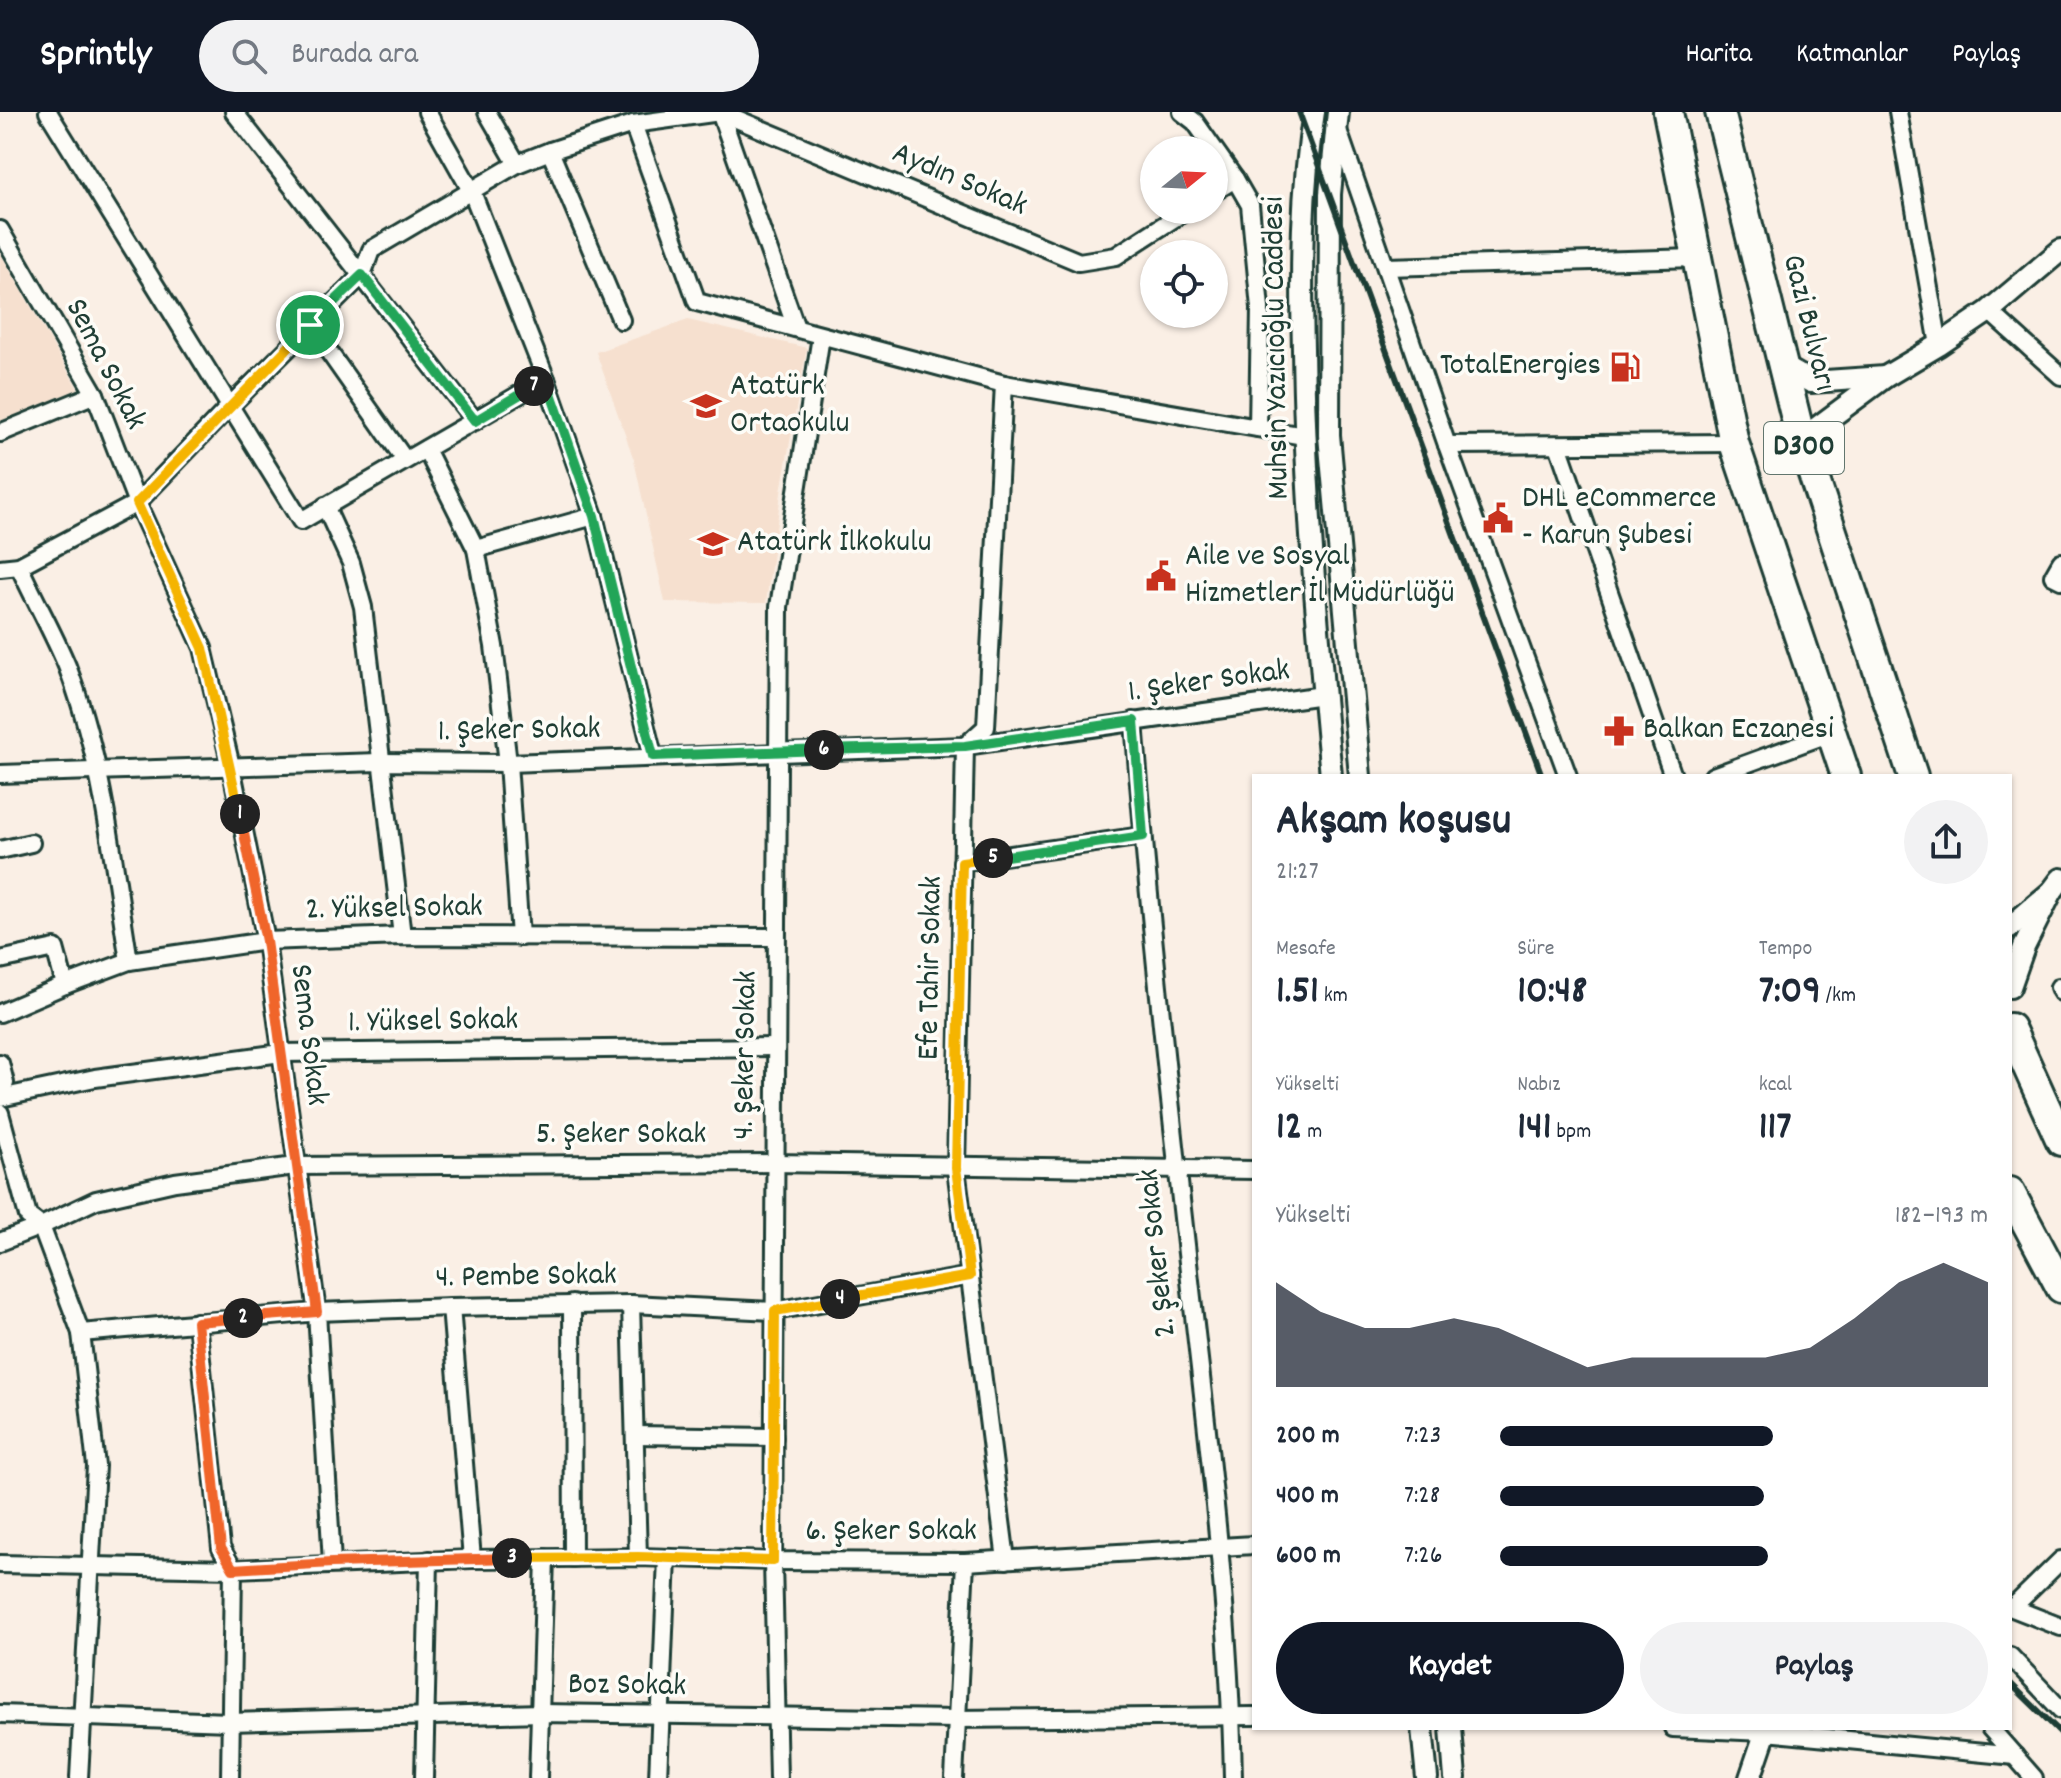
<!DOCTYPE html>
<html lang="tr">
<meta charset="utf-8">
<style>
:root{--surface:#fff;--page:#f2f2f3;--text:#1f2937;--muted:#747a83;--accent:#111827}
body{margin:0;font-family:Dekko,sans-serif;background:var(--page);color:var(--text);height:100vh;display:flex;flex-direction:column;font-size:30px;white-space:nowrap}
*{box-sizing:border-box;margin:0}
p{font-size:26px;color:var(--muted)}
.icon{flex:none;width:44px;height:44px;fill:none;stroke:currentColor;stroke-width:2;stroke-linecap:round;stroke-linejoin:round}
.map{position:relative;flex:1;overflow:hidden}
.side{position:absolute;left:1252px;top:662px;width:760px;height:956px;display:flex;flex-direction:column;background:var(--surface);border-radius:0px;box-shadow:0 2px 6px #0004}
.side>*{flex:none}
.needle{width:52px;rotate:72deg}
.tools{position:absolute;left:1140px;top:24px;display:grid;gap:16px}
.tools a{display:grid;place-items:center;width:88px;height:88px;border-radius:50%;background:var(--surface);box-shadow:0 2px 6px #0004;font-size:40px}
.pin{position:absolute;display:grid;place-items:center;width:68px;height:68px;color:#fff;margin:-34px;border:4px solid #fff;border-radius:50%;box-shadow:0 2px 8px #0007}
.km{position:absolute;width:40px;height:40px;margin:-20px;border-radius:50%;background:#222;color:#fff;font-size:22px;line-height:40px;text-align:center}
.round{display:grid;place-items:center;flex:none;width:84px;height:84px;border-radius:42px;background:var(--page)}
.headline{display:flex;align-items:center;justify-content:space-between;height:136px;padding:0 24px}
h1{font-size:44px;font-weight:700;line-height:60px}
.metrics{display:grid;grid-template-columns:repeat(3,1fr);gap:12px;height:136px;padding:8px 24px}
.metrics div{display:grid;align-content:center}
.metrics b{font-size:40px;font-weight:700}
.metrics small{font-size:22px;font-weight:400}
.metrics p{font-size:22px}
.chart{height:224px;padding:16px 24px}
.chart p{display:flex;justify-content:space-between}
.chart svg{width:100%;height:144px;margin-top:8px;fill:var(--accent);opacity:.7}
.button{display:flex;gap:16px;margin-top:auto;padding:16px 24px}
.button a{flex:1;height:92px;border-radius:48px;background:var(--accent);color:#fff;font-size:32px;font-weight:700;line-height:92px;text-align:center}
.button a+a{background:var(--page);color:var(--text)}
ul{padding:0 24px;list-style:none;font-size:26px}
li{display:grid;grid-template-columns:128px 96px 1fr;align-items:center;height:60px}
li i{height:20px;border-radius:10px;background:var(--accent)}
header{display:flex;align-items:center;gap:48px;box-sizing:border-box;height:112px;padding:0 40px;background:var(--accent);color:#fff}
header strong{font-size:38px}
nav{display:flex;gap:44px;margin-inline-start:auto;font-size:28px}
.search{width:560px;height:72px;background:var(--page);display:flex;align-items:center;gap:20px;box-sizing:border-box;padding:0 28px;border-radius:44px;color:var(--muted);font-size:30px}
.map>svg:first-child{display:block}
.built{fill:#f6e0cf}
.lines{fill:none;stroke-linecap:round;stroke-linejoin:round}
.minor-casing{stroke:#1f3d34;stroke-width:22}
.tertiary-casing{stroke:#1f3d34;stroke-width:26}
.trunk-casing{stroke:#1f3d34;stroke-width:34}
.minor{stroke:#fdfcf7;stroke-width:16}
.tertiary{stroke:#fdfcf7;stroke-width:20}
.trunk{stroke:#fdfcf7;stroke-width:28}
.rail{stroke:#1f3d34;stroke-width:6}
.split-1-casing{stroke:#fff;stroke-width:16}
.split-2-casing{stroke:#fff;stroke-width:16}
.split-3-casing{stroke:#fff;stroke-width:16}
.split-4-casing{stroke:#fff;stroke-width:16}
.split-5-casing{stroke:#fff;stroke-width:16}
.split-6-casing{stroke:#fff;stroke-width:16}
.split-7-casing{stroke:#fff;stroke-width:16}
.split-8-casing{stroke:#fff;stroke-width:16}
.split-1{stroke:#f5b400;stroke-width:10}
.split-2{stroke:#f0652b;stroke-width:10}
.split-3{stroke:#f0652b;stroke-width:10}
.split-4{stroke:#f5b400;stroke-width:10}
.split-5{stroke:#f5b400;stroke-width:10}
.split-6{stroke:#22a559;stroke-width:10}
.split-7{stroke:#22a559;stroke-width:10}
.split-8{stroke:#22a559;stroke-width:10}
.labels{text-anchor:middle;dominant-baseline:central;stroke-width:7;stroke-linejoin:round;paint-order:stroke}
.shield{fill:#fdfcf7;stroke:#62766e;stroke-width:2}
.shield-label{font-size:30px;font-weight:bold;fill:#1f3d34}
.street-label{font-size:32px;fill:#1f3d34;stroke:#fdfcf7}
.poi-label{font-size:32px;fill:#1f3d34;stroke:#fdfcf7;text-anchor:start}
</style>
<header>
<strong>Sprintly</strong>
<div class="search"><svg class="icon" aria-label="search" viewBox="0 0 24 24"><circle cx="10" cy="10" r="6"/><path d="M15 15l6 6"/></svg>Burada ara</div>
<nav><a>Harita</a><a>Katmanlar</a><a>Paylaş</a></nav>
</header>
<div class="map">
<svg width="2061" height="1666" viewBox="0 0 2061 1666">
<rect width="100%" height="100%" fill="#faefe5"/>
<filter id="ink" filterUnits="userSpaceOnUse"><feTurbulence type="fractalNoise" baseFrequency=".0125" numOctaves="2"/><feDisplacementMap in="SourceGraphic" scale="16" xChannelSelector="R" yChannelSelector="G"/><feConvolveMatrix kernelMatrix="1 2 1 2 8 2 1 2 1" color-interpolation-filters="sRGB"/></filter>
<g filter="url(#ink)">
<g class="built">
<polygon points="0,141 78,277 0,309"/>
<polygon points="688,208 807,236 782,374 766,491 665,490 634,348 596,240"/>
</g>
<g class="lines">
<g class="minor-casing">
<g id="minor">
<polyline points="48,0 301,409 546,267"/>
<polyline points="234,0 475,309"/>
<polyline points="427,0 472,80 546,267 594,404 653,644"/>
<polyline points="487,0 517,52"/>
<polyline points="720,0 796,216"/>
<polyline points="1182,0 1195,10 1235,67 1250,93 1260,196 1258,316"/>
<polyline points="1898,0 1939,233"/>
<polyline points="633,12 697,190 1004,272 1304,324"/>
<polyline points="1338,18 1447,333 1568,664"/>
<polyline points="550,39 621,208"/>
<polyline points="1214,80 1235,67"/>
<polyline points="0,118 95,282 137,391 203,536 231,654 266,829 317,1200 332,1451"/>
<polyline points="1386,155 1696,146"/>
<polyline points="1989,199 2061,264"/>
<polyline points="310,213 405,348"/>
<polyline points="1004,272 986,615 965,634 956,1056 1006,1448"/>
<polyline points="0,321 95,282"/>
<polyline points="1447,333 1734,331"/>
<polyline points="1558,333 1673,664"/>
<polyline points="426,337 476,437 494,534 508,651 520,825"/>
<polyline points="325,394 351,451 363,495 402,824"/>
<polyline points="476,437 594,404"/>
<polyline points="2061,450 2053,464 2061,468"/>
<path d="M19 454C34 487 53 520 67 554 103 647 113 750 129 849"/>
<polyline points="0,456 19,454 137,391 230,294 362,163 371,138 517,52 550,39 633,12 720,0 1079,150 1116,144 1187,98"/>
<path d="M1134 609C1149 805 1171 1000 1193 1195 1211 1352 1230 1508 1233 1666"/>
<polyline points="0,662 379,650 508,651 965,634 1323,583"/>
<polyline points="1713,664 1831,621"/>
<polyline points="0,738 31,731"/>
<polyline points="962,750 1143,724"/>
<polyline points="0,848 55,836 65,873 129,849 266,829 402,824 776,825"/>
<polyline points="2059,875 2061,880"/>
<polyline points="0,901 65,873"/>
<polyline points="0,951 5,971 0,980"/>
<polyline points="0,986 95,966 281,941 775,935"/>
<polyline points="0,1001 28,1104 41,1114 81,1221 96,1354 79,1666"/>
<polyline points="0,1130 41,1114 96,1088 175,1070 295,1054 773,1051 1254,1058"/>
<polyline points="572,1192 573,1446"/>
<polyline points="631,1192 638,1445"/>
<polyline points="451,1195 472,1447"/>
<polyline points="197,1210 221,1436 233,1457 230,1666"/>
<polyline points="81,1221 317,1200 451,1195 631,1192 775,1199 970,1164"/>
<polyline points="635,1323 774,1325"/>
<polyline points="0,1452 233,1457 472,1447 638,1445 773,1449 965,1450 1254,1433"/>
<polyline points="2010,1495 2061,1515"/>
<polyline points="2013,1495 2061,1448"/>
<polyline points="2010,1544 2061,1598"/>
<polyline points="0,1602 230,1610 540,1601 957,1607 1254,1604"/>
<polyline points="1673,1616 1765,1620 2015,1644"/>
<polyline points="1990,1616 2034,1666"/>
<polyline points="424,1666 429,1448"/>
<polyline points="538,1666 545,1446"/>
<polyline points="658,1666 667,1446"/>
<polyline points="778,1666 773,1449 779,495 821,224"/>
<polyline points="954,1666 965,1450"/>
</g>
</g>
<g class="tertiary-casing">
<g id="tertiary">
<path d="M1314 0C1301 79 1301 158 1303 237 1305 380 1318 522 1331 664"/>
<polyline points="1338,0 1330,82 1329,323 1360,664"/>
<polyline points="1783,254 1811,270 1885,265"/>
<polyline points="1807,344 1815,317 1885,265 1939,233 1989,199 2061,138"/>
<polyline points="2010,815 2052,779 2061,767"/>
<polyline points="2010,875 2024,835 2052,779"/>
<polyline points="1422,1616 1427,1666"/>
<polyline points="1451,1616 1455,1666"/>
<polyline points="1750,1666 1767,1616"/>
</g>
</g>
<g class="trunk-casing">
<g id="trunk">
<polyline points="1668,0 1734,331 1846,664"/>
<polyline points="1720,0 1800,323 1913,664"/>
<polyline points="2010,916 2061,1029"/>
<polyline points="2010,1080 2061,1176"/>
</g>
</g>
<use href="#minor" class="minor"/>
<use href="#tertiary" class="tertiary"/>
<use href="#trunk" class="trunk"/>
<g class="rail">
<polyline points="1299,0 1542,664"/>
<polyline points="2010,1571 2061,1621"/>
</g>
</g>
</g>
<g class="lines" filter="url(#ink)">
<g class="split-1-casing">
<polyline id="split-1" points="240,702 203,536 137,391 310,213"/>
</g>
<g class="split-2-casing">
<polyline id="split-2" points="240,702 266,829 317,1200 243,1206"/>
</g>
<g class="split-3-casing">
<polyline id="split-3" points="243,1206 197,1210 221,1436 233,1457 332,1451 512,1446"/>
</g>
<g class="split-4-casing">
<polyline id="split-4" points="512,1446 638,1445 773,1449 775,1199 840,1187"/>
</g>
<g class="split-5-casing">
<polyline id="split-5" points="840,1187 970,1164 956,1056 962,750 993,746"/>
</g>
<g class="split-6-casing">
<polyline id="split-6" points="824,638 965,634 1134,609 1143,724 993,746"/>
</g>
<g class="split-7-casing">
<polyline id="split-7" points="534,274 546,267 594,404 653,644 824,638"/>
</g>
<g class="split-8-casing">
<polyline id="split-8" points="310,213 362,163 475,309 534,274"/>
</g>
<use href="#split-1" class="split-1"/>
<use href="#split-2" class="split-2"/>
<use href="#split-3" class="split-3"/>
<use href="#split-4" class="split-4"/>
<use href="#split-5" class="split-5"/>
<use href="#split-6" class="split-6"/>
<use href="#split-7" class="split-7"/>
<use href="#split-8" class="split-8"/>
</g>
<defs>
<g id="fuel-bare" transform="scale(2.4)"><path d="M-5.5-6h7V0h2V4h1.3V-2.5L3-4.5l.8-.8L6-3V5H2.5V1h-1V6h-7ZM-4.2-4.7v3.2H.2V-4.7Z" fill="#c8321e" stroke="#fdfcf7" stroke-width="2.5" paint-order="stroke"/></g>
<g id="school-bare" transform="scale(2.4)"><path d="M0-5L7-2L0 1L-7-2ZM-4 1L0 2.5L4 1V4Q0 6-4 4Z" fill="#c8321e" stroke="#fdfcf7" stroke-width="2.5" paint-order="stroke"/></g>
<g id="civic-bare" transform="scale(2.4)"><path d="M-.6-6.5H3V-4.5H.6V-3L4-1V1h2V6H-6V1h2V-1L-.6-3ZM-1.2 2.5V6h2.4V2.5Z" fill="#c8321e" stroke="#fdfcf7" stroke-width="2.5" paint-order="stroke"/></g>
<g id="pharmacy-bare" transform="scale(2.4)"><path d="M-2-6h4v4h4v4h-4v4h-4v-4h-4v-4h4Z" fill="#c8321e" stroke="#fdfcf7" stroke-width="2.5" paint-order="stroke"/></g>
</defs>
<g fill-rule="evenodd">
<use href="#fuel-bare" x="1625" y="255"/>
<use href="#school-bare" x="706" y="294"/>
<use href="#civic-bare" x="1498" y="406"/>
<use href="#school-bare" x="713" y="432"/>
<use href="#civic-bare" x="1161" y="464"/>
<use href="#pharmacy-bare" x="1619" y="619"/>
</g>
<g class="labels">
<rect class="shield" x="1764" y="310" width="80" height="52" rx="6"/>
<g class="shield-label">
<text x="1804" y="336">D300</text>
</g>
<g class="street-label">
<text transform="translate(959 69) rotate(23)">Aydın Sokak</text>
<text transform="translate(1807 211) rotate(76)">Gazi Bulvarı</text>
<text transform="translate(1278 236) rotate(-91)">Muhsin Yazıcıoğlu Caddesi</text>
<text transform="translate(104 253) rotate(63)">Sema Sokak</text>
<text transform="translate(1209 571) rotate(-8)">1. Şeker Sokak</text>
<text transform="translate(519 620) rotate(-1)">1. Şeker Sokak</text>
<text transform="translate(394 798) rotate(-1)">2. Yüksel Sokak</text>
<text transform="translate(932 856) rotate(-89)">Efe Tahir Sokak</text>
<text transform="translate(433 911) rotate(-1)">1. Yüksel Sokak</text>
<text transform="translate(307 923) rotate(83)">Sema Sokak</text>
<text transform="translate(747 943) rotate(-89)">4. Şeker Sokak</text>
<text x="621" y="1024">5. Şeker Sokak</text>
<text transform="translate(1159 1141) rotate(-96)">2. Şeker Sokak</text>
<text transform="translate(526 1166) rotate(-1)">4. Pembe Sokak</text>
<text x="891" y="1421">6. Şeker Sokak</text>
<text transform="translate(627 1575) rotate(1)">Boz Sokak</text>
</g>
<g class="poi-label">
<text x="1601" y="255" text-anchor="end">TotalEnergies</text>
<text x="730" y="276">Atatürk<tspan x="730" dy="37">Ortaokulu</tspan></text>
<text x="1522" y="388">DHL eCommerce<tspan x="1522" dy="37">- Karun Şubesi</tspan></text>
<text x="737" y="432">Atatürk İlkokulu</text>
<text x="1185" y="446">Aile ve Sosyal<tspan x="1185" dy="37">Hizmetler İl Müdürlüğü</tspan></text>
<text x="1643" y="619">Balkan Eczanesi</text>
</g>
</g>
</svg>
<div class="tools">
<a><svg class="needle" viewBox="-14 -14 28 28"><path d="M0-13l5 13h-10z" fill="#e53935"/><path d="M0 13l5-13h-10z" fill="#747a83"/></svg></a>
<a><svg class="icon" aria-label="locate" viewBox="0 0 24 24"><circle cx="12" cy="12" r="6"/><path d="M12 2v4M12 18v4M2 12h4M18 12h4"/></svg></a>
</div>
<div class="pin" style="left:310px;top:213px;background:#1e9e55"><svg class="icon" aria-label="arrive" viewBox="0 0 24 24"><path d="M6 21V4h12l-3 4 3 4H6"/></svg></div>
<b class="km" style="left:240px;top:702px">1</b>
<b class="km" style="left:243px;top:1206px">2</b>
<b class="km" style="left:512px;top:1446px">3</b>
<b class="km" style="left:840px;top:1187px">4</b>
<b class="km" style="left:993px;top:746px">5</b>
<b class="km" style="left:824px;top:638px">6</b>
<b class="km" style="left:534px;top:274px">7</b>
<section class="side">
<div class="headline"><div><h1>Akşam koşusu</h1><p>21:27</p></div><a class="round"><svg class="icon" aria-label="share" viewBox="0 0 24 24"><path d="M12 15V3M7 8l5-5 5 5M5 13v7h14v-7"/></svg></a></div>
<div class="metrics">
<div><p>Mesafe</p><b>1.51<small> km</small></b></div>
<div><p>Süre</p><b>10:48</b></div>
<div><p>Tempo</p><b>7:09<small> /km</small></b></div>
</div>
<div class="metrics">
<div><p>Yükselti</p><b>12<small> m</small></b></div>
<div><p>Nabız</p><b>141<small> bpm</small></b></div>
<div><p>kcal</p><b>117</b></div>
</div>
<div class="chart"><p><span>Yükselti</span>182–193 m</p>
<svg viewBox="0 0 160 44" preserveAspectRatio="none"><path d="M0 44V12L10 21L20 26L30 26L40 23L50 26L60 32L70 38L80 35L90 35L100 35L110 35L120 32L130 23L140 12L150 6L160 12V44z"/></svg>
</div>
<ul>
<li><b>200 m</b>7:23<i style="width:56%"></i></li>
<li><b>400 m</b>7:28<i style="width:54%"></i></li>
<li><b>600 m</b>7:26<i style="width:55%"></i></li>
</ul>
<div class="button"><a>Kaydet</a><a>Paylaş</a></div>
</section>
</div>
